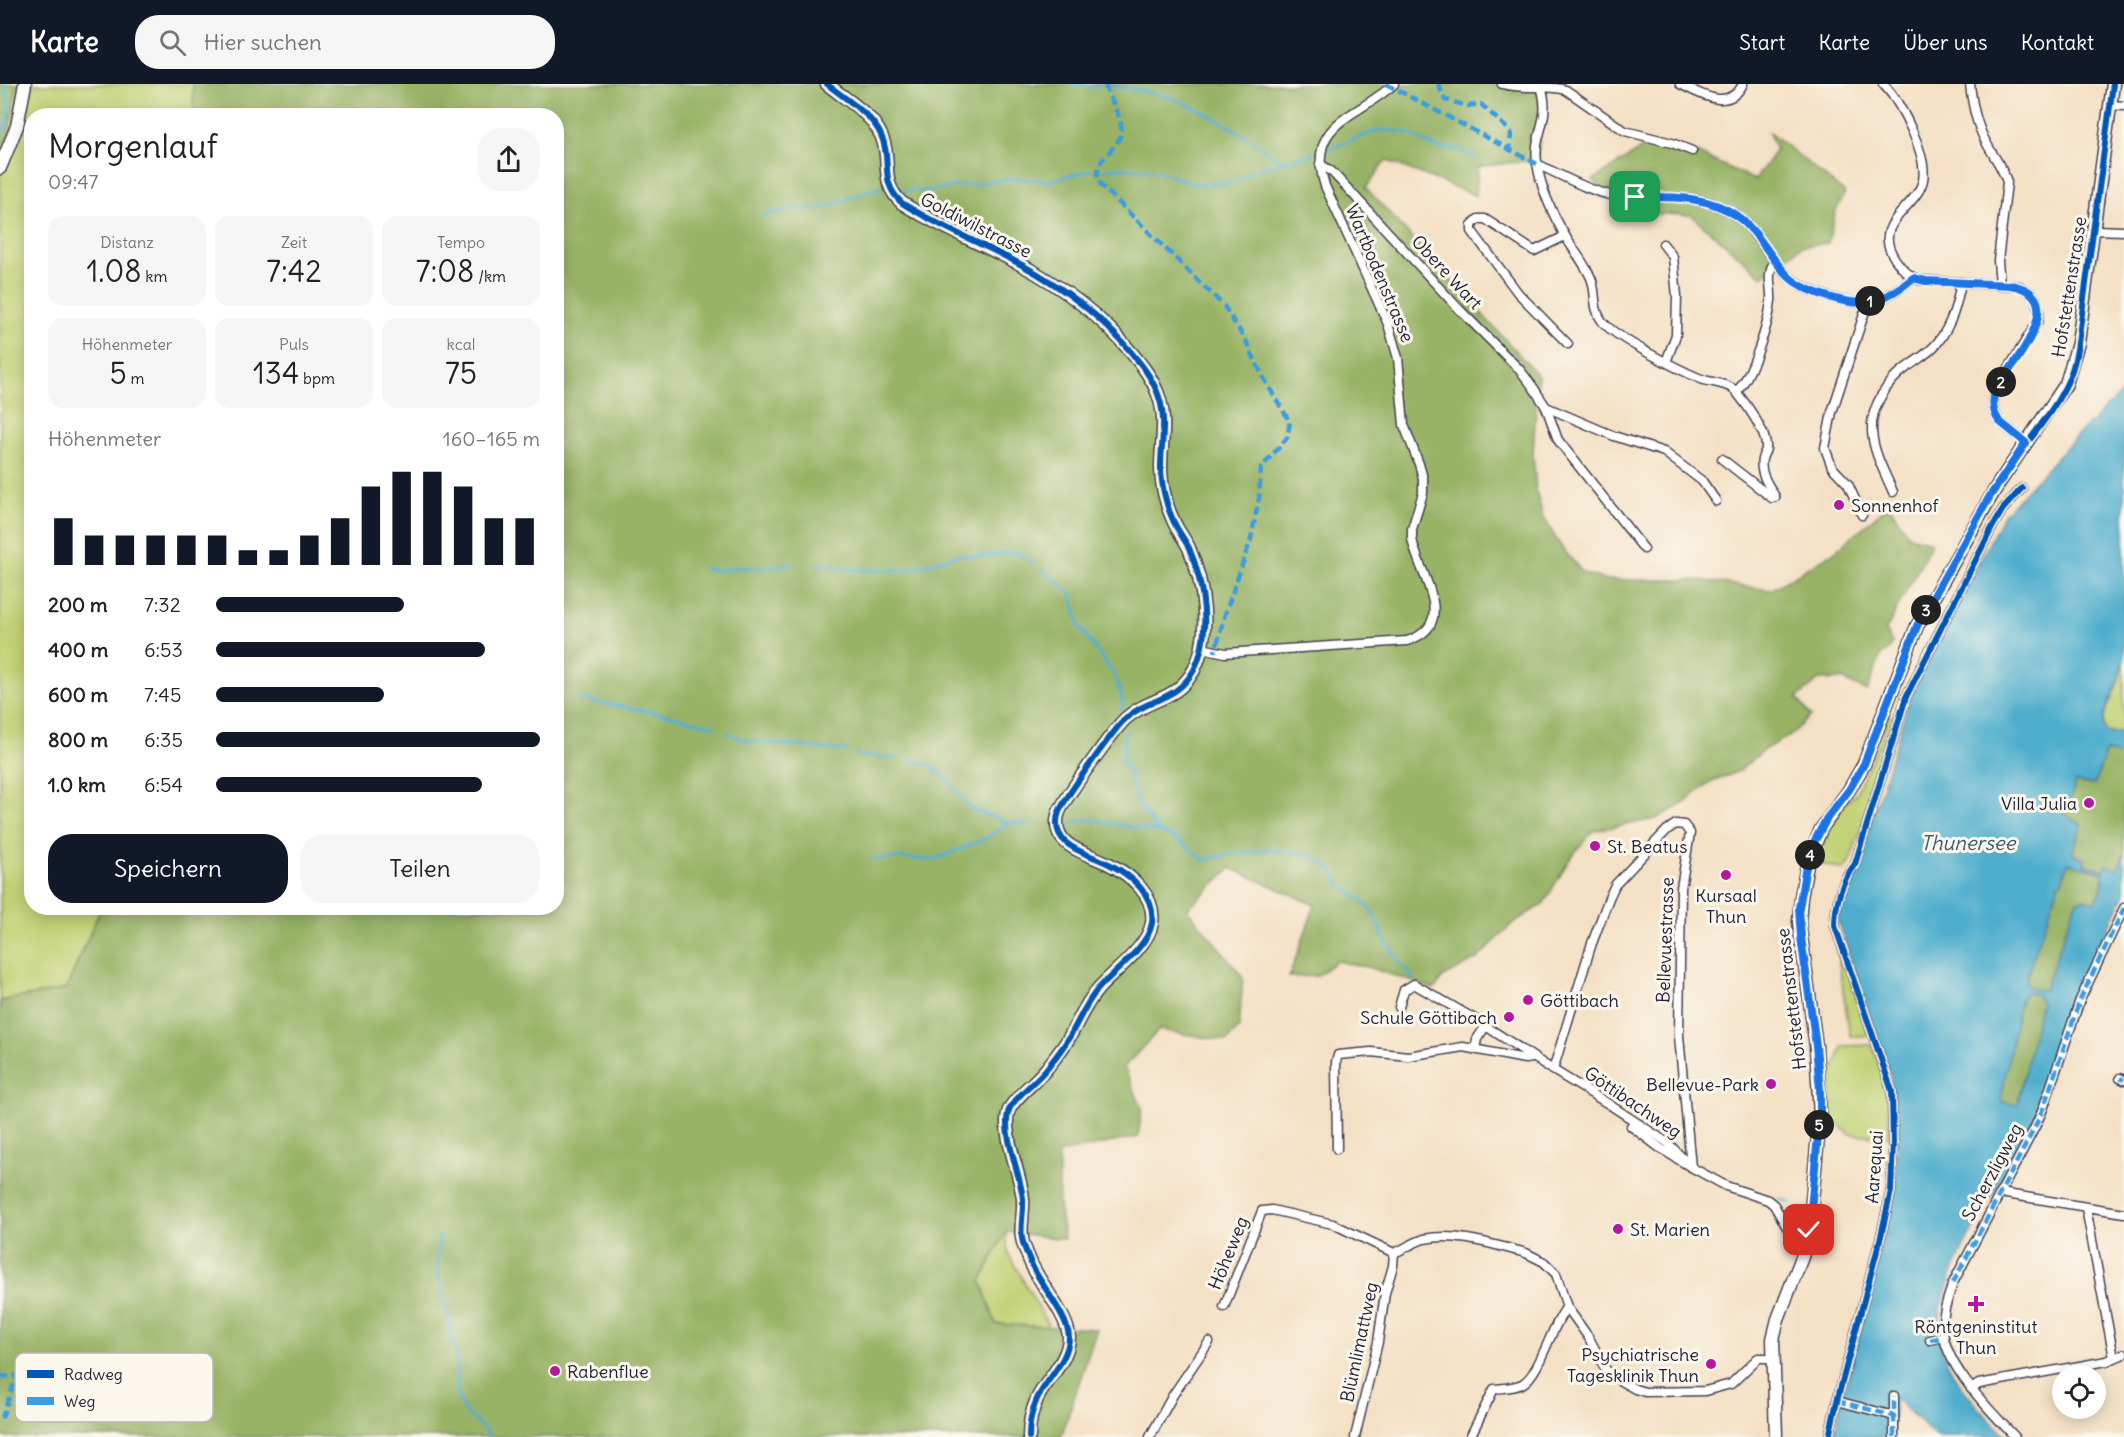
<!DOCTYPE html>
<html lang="de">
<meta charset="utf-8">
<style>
:root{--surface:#fff;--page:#f6f6f6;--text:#222;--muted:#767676;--accent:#111827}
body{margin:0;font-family:Delius,sans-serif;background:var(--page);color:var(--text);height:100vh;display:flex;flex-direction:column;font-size:22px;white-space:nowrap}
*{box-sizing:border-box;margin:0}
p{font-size:20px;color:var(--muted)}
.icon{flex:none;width:33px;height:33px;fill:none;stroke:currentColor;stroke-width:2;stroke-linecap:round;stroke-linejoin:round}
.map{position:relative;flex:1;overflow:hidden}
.details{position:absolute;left:24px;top:24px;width:540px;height:807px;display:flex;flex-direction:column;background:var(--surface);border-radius:24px;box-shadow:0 3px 15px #0003}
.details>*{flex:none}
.fabs{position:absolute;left:2052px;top:1281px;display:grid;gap:12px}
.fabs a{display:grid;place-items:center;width:54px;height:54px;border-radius:50%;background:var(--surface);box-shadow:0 3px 15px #0003;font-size:30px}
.pin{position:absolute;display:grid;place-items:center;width:51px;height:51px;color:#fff;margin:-26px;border-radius:12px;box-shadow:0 3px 9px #0006}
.km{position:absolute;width:30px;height:30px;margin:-15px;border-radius:50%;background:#222;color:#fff;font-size:16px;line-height:30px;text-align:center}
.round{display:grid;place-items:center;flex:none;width:63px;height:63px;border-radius:24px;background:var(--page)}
.headline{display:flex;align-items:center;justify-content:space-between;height:102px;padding:0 24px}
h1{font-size:33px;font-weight:600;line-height:45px}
.figures{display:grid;grid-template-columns:repeat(3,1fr);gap:9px;height:102px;padding:6px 24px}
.figures div{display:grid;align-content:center;border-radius:15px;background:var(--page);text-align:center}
.figures b{font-size:30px;font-weight:600}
.figures small{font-size:16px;font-weight:400}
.figures p{font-size:16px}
.chart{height:168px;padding:12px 24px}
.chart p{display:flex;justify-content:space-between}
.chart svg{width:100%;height:108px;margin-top:6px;stroke:var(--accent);stroke-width:6}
.action{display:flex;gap:12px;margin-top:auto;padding:12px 24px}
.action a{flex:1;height:69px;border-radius:24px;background:var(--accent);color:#fff;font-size:24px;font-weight:600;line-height:69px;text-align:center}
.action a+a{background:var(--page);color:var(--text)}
ul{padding:0 24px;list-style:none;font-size:20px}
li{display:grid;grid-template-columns:96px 72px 1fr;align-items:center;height:45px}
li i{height:15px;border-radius:8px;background:var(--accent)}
header{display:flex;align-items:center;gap:36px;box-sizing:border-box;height:84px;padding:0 30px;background:var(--accent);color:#fff}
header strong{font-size:28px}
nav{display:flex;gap:33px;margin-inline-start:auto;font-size:21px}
.search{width:420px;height:54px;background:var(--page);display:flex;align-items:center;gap:15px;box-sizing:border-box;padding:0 21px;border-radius:24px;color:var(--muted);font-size:22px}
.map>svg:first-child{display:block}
.green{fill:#c1d174;stroke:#727a58;stroke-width:1.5}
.forest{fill:#98b366;stroke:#5d6a50;stroke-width:1.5}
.water{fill:#4faecd;stroke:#386884;stroke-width:1.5;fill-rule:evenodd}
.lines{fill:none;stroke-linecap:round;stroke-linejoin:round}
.stream{stroke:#4faecd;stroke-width:3}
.street-casing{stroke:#423e50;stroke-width:11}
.secondary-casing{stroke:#423e50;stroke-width:15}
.street{stroke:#fff;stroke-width:8}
.secondary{stroke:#fff;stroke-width:12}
.quiet{stroke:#3c9ce2;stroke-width:4.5;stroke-dasharray:9 4.5;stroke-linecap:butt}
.cycleway-casing{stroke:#fbf7ec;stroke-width:10}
.cycleway{stroke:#0057b8;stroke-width:6}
.route-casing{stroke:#fff;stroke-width:12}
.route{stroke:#1a73e8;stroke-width:8}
.poi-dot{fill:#b5179e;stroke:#fbf7ec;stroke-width:2}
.labels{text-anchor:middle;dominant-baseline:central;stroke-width:6;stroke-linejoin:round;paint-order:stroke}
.street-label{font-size:18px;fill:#22223b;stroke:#fbf7ec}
.poi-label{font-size:18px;fill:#22223b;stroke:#fbf7ec;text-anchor:start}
.water-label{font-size:20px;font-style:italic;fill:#345a75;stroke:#fbf7ec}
.key{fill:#fbf7ec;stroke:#bab7b7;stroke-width:1.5}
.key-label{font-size:16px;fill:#22223b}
</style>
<header>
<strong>Karte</strong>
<div class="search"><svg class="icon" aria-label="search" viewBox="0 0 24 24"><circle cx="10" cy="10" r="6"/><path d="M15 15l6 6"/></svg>Hier suchen</div>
<nav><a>Start</a><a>Karte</a><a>Über uns</a><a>Kontakt</a></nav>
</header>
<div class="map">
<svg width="2124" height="1353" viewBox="0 0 2124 1353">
<rect width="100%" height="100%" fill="#fbf7ec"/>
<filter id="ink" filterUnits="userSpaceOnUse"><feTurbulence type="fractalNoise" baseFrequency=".0167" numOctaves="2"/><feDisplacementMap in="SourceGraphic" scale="12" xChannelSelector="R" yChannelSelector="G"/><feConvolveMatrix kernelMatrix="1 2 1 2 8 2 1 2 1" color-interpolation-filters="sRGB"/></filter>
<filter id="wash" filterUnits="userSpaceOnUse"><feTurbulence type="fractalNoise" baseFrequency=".008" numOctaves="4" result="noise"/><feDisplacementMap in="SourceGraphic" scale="24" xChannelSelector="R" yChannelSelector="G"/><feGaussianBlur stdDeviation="1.35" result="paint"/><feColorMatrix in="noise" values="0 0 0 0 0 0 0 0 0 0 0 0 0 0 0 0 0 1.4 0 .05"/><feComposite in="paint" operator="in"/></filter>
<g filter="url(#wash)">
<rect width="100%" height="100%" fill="#f4e0c4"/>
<g class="green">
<polygon points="17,0 193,0 194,31 32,32 32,824 101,824 66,905 0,917 0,63 8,53"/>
<path d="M2124 576V646C2117 651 2110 652 2104 646V632L2118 598Z"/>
<polygon points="1889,631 1896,635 1850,778 1843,786 1822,780 1817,770 1824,750 1839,726 1856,709 1882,653"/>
<polygon points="1840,864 1868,949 1865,952 1850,952 1837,865"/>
<polygon points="1872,961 1888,1008 1889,1053 1850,1050 1830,1034 1830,998 1842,962"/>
<polygon points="1006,1147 1008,1169 1049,1243 995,1240 981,1197"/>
</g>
<g class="forest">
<polygon points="0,0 17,0 8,53 0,63"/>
<polygon points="193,0 1502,0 1541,2 1544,12 1537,80 1524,77 1478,83 1476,112 1386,76 1366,104 1538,291 1533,370 1536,406 1543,433 1562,464 1583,489 1605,496 1699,496 1771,506 1833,469 1889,421 1909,452 1932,458 1886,546 1892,559 1890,565 1881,571 1867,607 1842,595 1819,596 1797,614 1811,632 1790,652 1765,665 1739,687 1707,700 1685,719 1656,735 1593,747 1571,773 1544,819 1512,840 1477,875 1442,894 1435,905 1368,883 1336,877 1317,892 1289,893 1315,821 1231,784 1187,825 1243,893 1239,944 1227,957 1159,946 1124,983 1142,1024 1138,1053 1059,1069 1059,1121 1064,1155 1006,1148 981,1197 996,1240 1097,1245 1061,1353 0,1353 0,917 66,905 101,824 556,824 556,32 194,31"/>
<polygon points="1768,47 1845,109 1835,129 1828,159 1802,162 1762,192 1691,131 1630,129 1593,96 1647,61 1692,67 1755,96 1776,66"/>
<path d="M2106 667 2124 674V769L2119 785C2098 787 2087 783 2072 770L2079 738 2067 734 2065 731 2076 698 2078 697 2091 701Z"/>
<polygon points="2068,779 2103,788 2104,790 2103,800 2096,819 2083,816 2076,818 2044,907 2029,904 2026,898 2027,891 2057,804 2057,801 2062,797"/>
<polygon points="2027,908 2037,911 2041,918 2018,1021 2002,1018 2001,1015 2019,921 2023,911"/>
</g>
<path class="water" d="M2124 307V576C2122 584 2120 593 2117 600 2112 614 2098 634 2106 648 2113 651 2118 650 2124 646V674L2106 668 2094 701 2076 698 2065 731 2082 741 2072 770 2085 775 2084 780 2104 786 2106 781 2118 785 2124 769V811L2076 912 2043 1003C2043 1007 2044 1013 2043 1017 2039 1031 2021 1060 2014 1074 1988 1119 1925 1213 1942 1266 1954 1301 1982 1327 2006 1353H1936L1896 1315 1891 1353H1833L1896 1101V1038L1891 994 1837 834 1851 789H1855L1911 611 2004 430 2089 339H2094V335ZM2068 779 2103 788 2104 790 2103 800 2096 818 2083 815 2076 818 2044 906 2029 904 2026 898 2027 891 2058 804 2057 801 2062 797ZM2027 908 2037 911 2041 918 2017 1021 2002 1018 2001 1015 2019 921 2023 911Z"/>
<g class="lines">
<g class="stream">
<polyline points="1072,0 1098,3"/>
<path d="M1112 3C1178 6 1230 40 1282 78"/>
<path d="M0 50C13 34 9 19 5 0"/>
<polyline points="1328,65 1379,46 1405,48 1437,64 1455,65 1476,73"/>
<polyline points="1105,85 1120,84 1154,86 1193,100 1231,99 1257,85 1313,70"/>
<polyline points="899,106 924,107 1016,94 1049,97 1091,86"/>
<polyline points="762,132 789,125 821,125 874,105 881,105"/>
<polyline points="817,480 856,486 907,486 958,471 985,472 1017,468 1033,478"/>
<polyline points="703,484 720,487 738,483 768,484 792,479"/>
<polyline points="1044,486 1071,509 1080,544 1114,590 1121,611 1123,626"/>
<polyline points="578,615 663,630 714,642"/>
<path d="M1126 646 1122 678 1128 684 1133 706 1140 723 1159 748 1178 756 1204 776C1240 767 1298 757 1329 783 1335 788 1336 797 1342 802 1356 813 1365 815 1375 833 1379 840 1380 847 1384 854 1392 870 1403 882 1414 895"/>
<polyline points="727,649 743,656 847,667"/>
<polyline points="856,670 865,672 897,674"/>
<polyline points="910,676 930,681 945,693 971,725 1009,739 1029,740"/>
<polyline points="1066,740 1089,735 1159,748"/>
<polyline points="873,775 902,774 933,776 985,755 1009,739"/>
<polyline points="1780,1115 1790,1118"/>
<polyline points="439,1152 437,1182 456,1270 457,1309 463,1326 487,1348 489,1353"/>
</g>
</g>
</g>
<g filter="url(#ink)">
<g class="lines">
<g class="street-casing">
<g id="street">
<path d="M1502 0C1523 6 1545 0 1566 6L1625 47 1672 59 1692 67"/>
<path d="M1680 0C1700 10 1729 28 1743 0"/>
<path d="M1883 0C1900 17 1928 71 1923 96 1917 125 1870 138 1895 175 1901 184 1908 192 1919 196L2019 202 2031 209 2036 215 2039 228 2038 237 1996 305C1992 316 1992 327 1999 337L2026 359"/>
<path d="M1970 0C1972 19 1977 43 1987 60 1994 73 2003 84 2007 98L1998 177 2000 200"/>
<path d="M1541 2C1552 37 1533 48 1537 78 1540 104 1554 133 1567 155 1575 168 1585 180 1591 194 1597 208 1592 224 1602 237 1615 254 1680 286 1701 295 1712 299 1731 299 1738 310 1747 321 1766 348 1766 362 1767 367 1763 370 1762 375 1759 390 1769 401 1775 413"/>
<polyline points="2110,21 2124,22"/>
<polyline points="1320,80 1331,87 1350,107 1457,223 1520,286 1533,303 1546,323 1558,356 1644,465"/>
<path d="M1537 80C1563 92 1593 110 1622 113 1652 116 1684 109 1713 120 1755 134 1760 165 1788 192 1804 207 1848 222 1869 218 1885 215 1902 204 1913 194"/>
<polyline points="2093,146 2124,147"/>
<polyline points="1565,152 1534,167 1485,135 1478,135 1472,141 1472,147 1518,209 1568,260"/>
<polyline points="1663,160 1673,173 1677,212 1676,251 1666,278"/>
<path d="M1737 307C1752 292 1769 239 1771 217 1772 201 1766 193 1774 177"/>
<polyline points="1546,323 1614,352 1664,368 1702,397 1716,417"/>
<polyline points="1722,375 1772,414 1775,413"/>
<path d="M1893 408C1885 389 1873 368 1872 347 1870 323 1888 297 1906 284 1916 276 1930 269 1938 258 1952 240 1957 220 1961 198"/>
<polyline points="1862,431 1848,400 1832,383 1825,364 1832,328 1868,218"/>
<path d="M1202 564 1225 569 1407 557C1460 540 1419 492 1412 455V445L1423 409V394L1419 380 1404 341 1398 274 1388 240 1325 102C1305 38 1357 34 1394 0"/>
<polyline points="1399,923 1404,906 1414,900 1478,937 1553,986 1607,1019 1668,1059 1691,1083"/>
<polyline points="1475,965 1477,955 1485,943"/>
<polyline points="1553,986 1591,862 1609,814 1615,801 1667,746 1676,740 1684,741 1690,749 1681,804 1679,952 1691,1083"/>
<polyline points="2120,994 2124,996"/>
<polyline points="1631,1042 1660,1064 1691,1083 1726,1102 1768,1116 1774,1121 1788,1145 1807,1154"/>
<polyline points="1337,1065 1336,978 1338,971 1371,968 1408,972 1463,963 1525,975 1532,974"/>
<polyline points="2000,1109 2124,1129"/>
<polyline points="2086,1124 2114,1274"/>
<path d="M1224 1223 1262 1127 1272 1126 1333 1140 1394 1169C1404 1165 1414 1158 1424 1155 1458 1148 1494 1161 1526 1169L1544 1178 1556 1190 1567 1223 1589 1254 1606 1286 1617 1295 1635 1305 1645 1308 1705 1307 1731 1300 1758 1274H1773"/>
<polyline points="1930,1256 1943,1253"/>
<polyline points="1971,1305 1979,1300 2107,1277 2124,1270"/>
<polyline points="1837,1317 1894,1332"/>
<polyline points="1150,1353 1173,1311 1209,1258"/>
<polyline points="1355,1353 1378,1258 1385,1209 1393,1182 1394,1169"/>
<path d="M1470 1353 1494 1305C1502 1304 1514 1304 1522 1300 1540 1291 1551 1241 1567 1223"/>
<path d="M1829 1353 1837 1317 1881 1152 1891 1107 1893 1058 1892 1007 1835 842C1835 820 1842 796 1855 780L1906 613 1993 442 2003 425 2022 404"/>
<polyline points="1894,1353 1894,1312"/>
<path d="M2015 1353C1991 1327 1944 1282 1943 1245 1942 1229 1948 1214 1953 1199L2035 1043 2043 1025 2080 916 2124 824"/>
</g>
</g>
<g class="secondary-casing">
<g id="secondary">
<path d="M827 0C845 15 871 29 881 51 893 77 878 97 902 119 939 143 981 159 1020 180 1061 202 1100 231 1130 267 1142 281 1153 295 1159 313 1167 337 1161 359 1161 383 1161 400 1166 421 1173 436 1177 446 1184 454 1189 464 1204 499 1212 551 1194 586 1176 618 1149 613 1125 635 1114 646 1061 718 1058 731 1050 763 1088 769 1109 780 1131 791 1156 812 1152 839 1148 863 1114 887 1098 905 1086 919 1079 936 1070 952 1064 963 1055 974 1047 984 1038 996 1016 1012 1010 1024 999 1044 1021 1090 1023 1115 1024 1128 1020 1142 1022 1154 1023 1161 1027 1170 1030 1177 1038 1198 1068 1231 1069 1253 1069 1276 1046 1296 1037 1315 1031 1328 1029 1339 1029 1353"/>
<polyline points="0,84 17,42 25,0"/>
<polyline points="1776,1353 1773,1255 1778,1235 1802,1173 1809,1148 1820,1031 1816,962 1799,838 1801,813 1807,781 1821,745 1849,706 1864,680 1917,542 1997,402 2066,300 2078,259 2113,0"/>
</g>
</g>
<use href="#street" class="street"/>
<use href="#secondary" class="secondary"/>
<g class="quiet">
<path d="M1105 0C1108 17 1128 37 1119 55 1110 72 1090 78 1101 101L1224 222 1246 257 1263 293 1290 338 1287 354 1261 384 1259 414 1251 455 1224 533 1215 568"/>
<polyline points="1386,0 1537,80"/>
<polyline points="1438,0 1445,16 1468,22 1481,20 1511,48 1510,66"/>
<polyline points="2120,994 2124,996"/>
<polyline points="1953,1199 2035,1043 2043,1025 2080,916 2124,824"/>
<polyline points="1930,1256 1943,1253"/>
<polyline points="0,1293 17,1291 0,1339"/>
<polyline points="1837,1317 1894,1332"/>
<polyline points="1894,1353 1894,1312"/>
</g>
<g class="cycleway-casing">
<g id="cycleway">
<path d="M827 0C845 15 871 29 881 51 893 77 878 97 902 119 939 143 981 159 1020 180 1061 202 1100 231 1130 267 1142 281 1153 295 1159 313 1167 337 1161 359 1161 383 1161 400 1166 421 1173 436 1177 446 1184 454 1189 464 1204 499 1212 551 1194 586 1176 618 1149 613 1125 635 1114 646 1061 718 1058 731 1050 763 1088 769 1109 780 1131 791 1156 812 1152 839 1148 863 1114 887 1098 905 1086 919 1079 936 1070 952 1064 963 1055 974 1047 984 1038 996 1016 1012 1010 1024 999 1044 1021 1090 1023 1115 1024 1128 1020 1142 1022 1154 1023 1161 1027 1170 1030 1177 1038 1198 1068 1231 1069 1253 1069 1276 1046 1296 1037 1315 1031 1328 1029 1339 1029 1353"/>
<path d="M2004 391C2023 362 2057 325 2069 294 2076 278 2078 260 2080 244L2113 0"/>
<polyline points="1802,864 1818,982 1820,1031"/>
<path d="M1829 1353 1837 1317 1881 1152 1891 1107 1893 1058 1892 1007 1835 842C1835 820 1842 796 1855 780L1906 613 1993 442 2003 425 2022 404"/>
</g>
</g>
<use href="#cycleway" class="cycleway"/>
</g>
</g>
<g class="lines" filter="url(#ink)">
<g class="route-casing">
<path id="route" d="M1635 113C1670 113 1708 111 1737 132 1759 148 1769 173 1788 192 1803 207 1847 222 1869 218 1885 215 1902 204 1913 194L1926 197 2010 201C2073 211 2014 278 1996 305 1992 315 1992 327 1999 337L2026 359 1990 412 1917 542 1864 680 1849 706 1827 734 1812 762 1805 788 1799 824 1801 853 1816 962 1820 1006V1031L1809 1146"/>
</g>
<use href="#route" class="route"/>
</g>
<g class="poi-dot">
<circle cx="1839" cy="421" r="6"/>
<circle cx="2089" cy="719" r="6"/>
<circle cx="1595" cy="762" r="6"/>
<circle cx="1726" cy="791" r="6"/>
<circle cx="1528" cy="916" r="6"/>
<circle cx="1509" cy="933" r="6"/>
<circle cx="1771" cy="1000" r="6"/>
<circle cx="1618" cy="1145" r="6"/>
<path d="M1973 1211h6v6h6v6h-6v6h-6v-6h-6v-6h6z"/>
<circle cx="1711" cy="1280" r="6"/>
<circle cx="555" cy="1287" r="6"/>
</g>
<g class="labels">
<g class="street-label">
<text transform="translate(976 141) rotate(27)">Goldiwilstrasse</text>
<text transform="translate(1447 188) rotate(47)">Obere Wart</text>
<text transform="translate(1380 189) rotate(67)">Wartbodenstrasse</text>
<text transform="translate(2069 203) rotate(-81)">Hofstettenstrasse</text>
<text transform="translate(1665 856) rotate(-88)">Bellevuestrasse</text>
<text transform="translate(1791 915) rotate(-97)">Hofstettenstrasse</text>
<text transform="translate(1633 1018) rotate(34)">Göttibachweg</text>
<text transform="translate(1874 1083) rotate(-86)">Aarequai</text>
<text transform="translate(1992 1088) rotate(-62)">Scherzligweg</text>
<text transform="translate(1228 1169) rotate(-68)">Höheweg</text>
<text transform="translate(1359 1258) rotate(-78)">Blümlimattweg</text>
</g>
<g class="poi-label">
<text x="1851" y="421">Sonnenhof</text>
<text x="2077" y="719" text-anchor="end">Villa Julia</text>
<text x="1607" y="762">St. Beatus</text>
<text x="1726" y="811" text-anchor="middle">Kursaal<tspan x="1726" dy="21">Thun</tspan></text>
<text x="1540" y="916">Göttibach</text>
<text x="1497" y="933" text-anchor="end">Schule Göttibach</text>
<text x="1759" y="1000" text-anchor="end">Bellevue-Park</text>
<text x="1630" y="1145">St. Marien</text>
<text x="1976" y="1242" text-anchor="middle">Röntgeninstitut<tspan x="1976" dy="21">Thun</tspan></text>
<text x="1699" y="1270" text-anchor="end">Psychiatrische<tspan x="1699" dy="21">Tagesklinik Thun</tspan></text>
<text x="567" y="1287">Rabenflue</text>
</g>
<g class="water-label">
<text x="1968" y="758">Thunersee</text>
</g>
</g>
<rect x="15" y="1269" width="198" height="69" rx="9" class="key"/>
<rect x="27" y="1286" width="27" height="8" fill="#0057b8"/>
<rect x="27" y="1313" width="27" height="8" fill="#3c9ce2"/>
<g class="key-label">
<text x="64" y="1296">Radweg</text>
<text x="64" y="1323">Weg</text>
</g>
</svg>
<div class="fabs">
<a><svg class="icon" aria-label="locate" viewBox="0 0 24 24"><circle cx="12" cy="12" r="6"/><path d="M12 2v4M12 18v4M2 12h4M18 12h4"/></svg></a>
</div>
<div class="pin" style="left:1635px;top:113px;background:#1e9e55"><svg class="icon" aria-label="arrive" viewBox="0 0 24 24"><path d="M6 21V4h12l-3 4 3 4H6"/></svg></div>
<div class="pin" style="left:1809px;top:1146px;background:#d93025"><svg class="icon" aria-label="check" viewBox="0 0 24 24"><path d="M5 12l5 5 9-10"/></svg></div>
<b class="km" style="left:1870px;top:217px">1</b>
<b class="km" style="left:2001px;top:298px">2</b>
<b class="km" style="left:1926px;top:526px">3</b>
<b class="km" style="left:1810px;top:771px">4</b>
<b class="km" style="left:1819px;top:1041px">5</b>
<section class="details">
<div class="headline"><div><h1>Morgenlauf</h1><p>09:47</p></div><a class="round"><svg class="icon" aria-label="share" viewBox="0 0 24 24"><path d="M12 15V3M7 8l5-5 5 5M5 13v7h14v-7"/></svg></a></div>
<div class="figures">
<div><p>Distanz</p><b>1.08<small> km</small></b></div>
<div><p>Zeit</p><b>7:42</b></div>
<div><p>Tempo</p><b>7:08<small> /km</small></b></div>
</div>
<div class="figures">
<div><p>Höhenmeter</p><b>5<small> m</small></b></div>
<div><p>Puls</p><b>134<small> bpm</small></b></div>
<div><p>kcal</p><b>75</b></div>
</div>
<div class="chart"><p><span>Höhenmeter</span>160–165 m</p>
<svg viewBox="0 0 160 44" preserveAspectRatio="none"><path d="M5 44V25M15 44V32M25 44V32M35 44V32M45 44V32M55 44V32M65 44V38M75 44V38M85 44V32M95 44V25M105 44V12M115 44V6M125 44V6M135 44V12M145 44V25M155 44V25"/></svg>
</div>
<ul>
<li><b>200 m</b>7:32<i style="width:58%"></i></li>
<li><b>400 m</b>6:53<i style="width:83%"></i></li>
<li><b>600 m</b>7:45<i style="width:52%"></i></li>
<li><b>800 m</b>6:35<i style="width:100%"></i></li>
<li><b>1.0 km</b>6:54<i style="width:82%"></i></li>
</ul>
<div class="action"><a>Speichern</a><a>Teilen</a></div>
</section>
</div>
